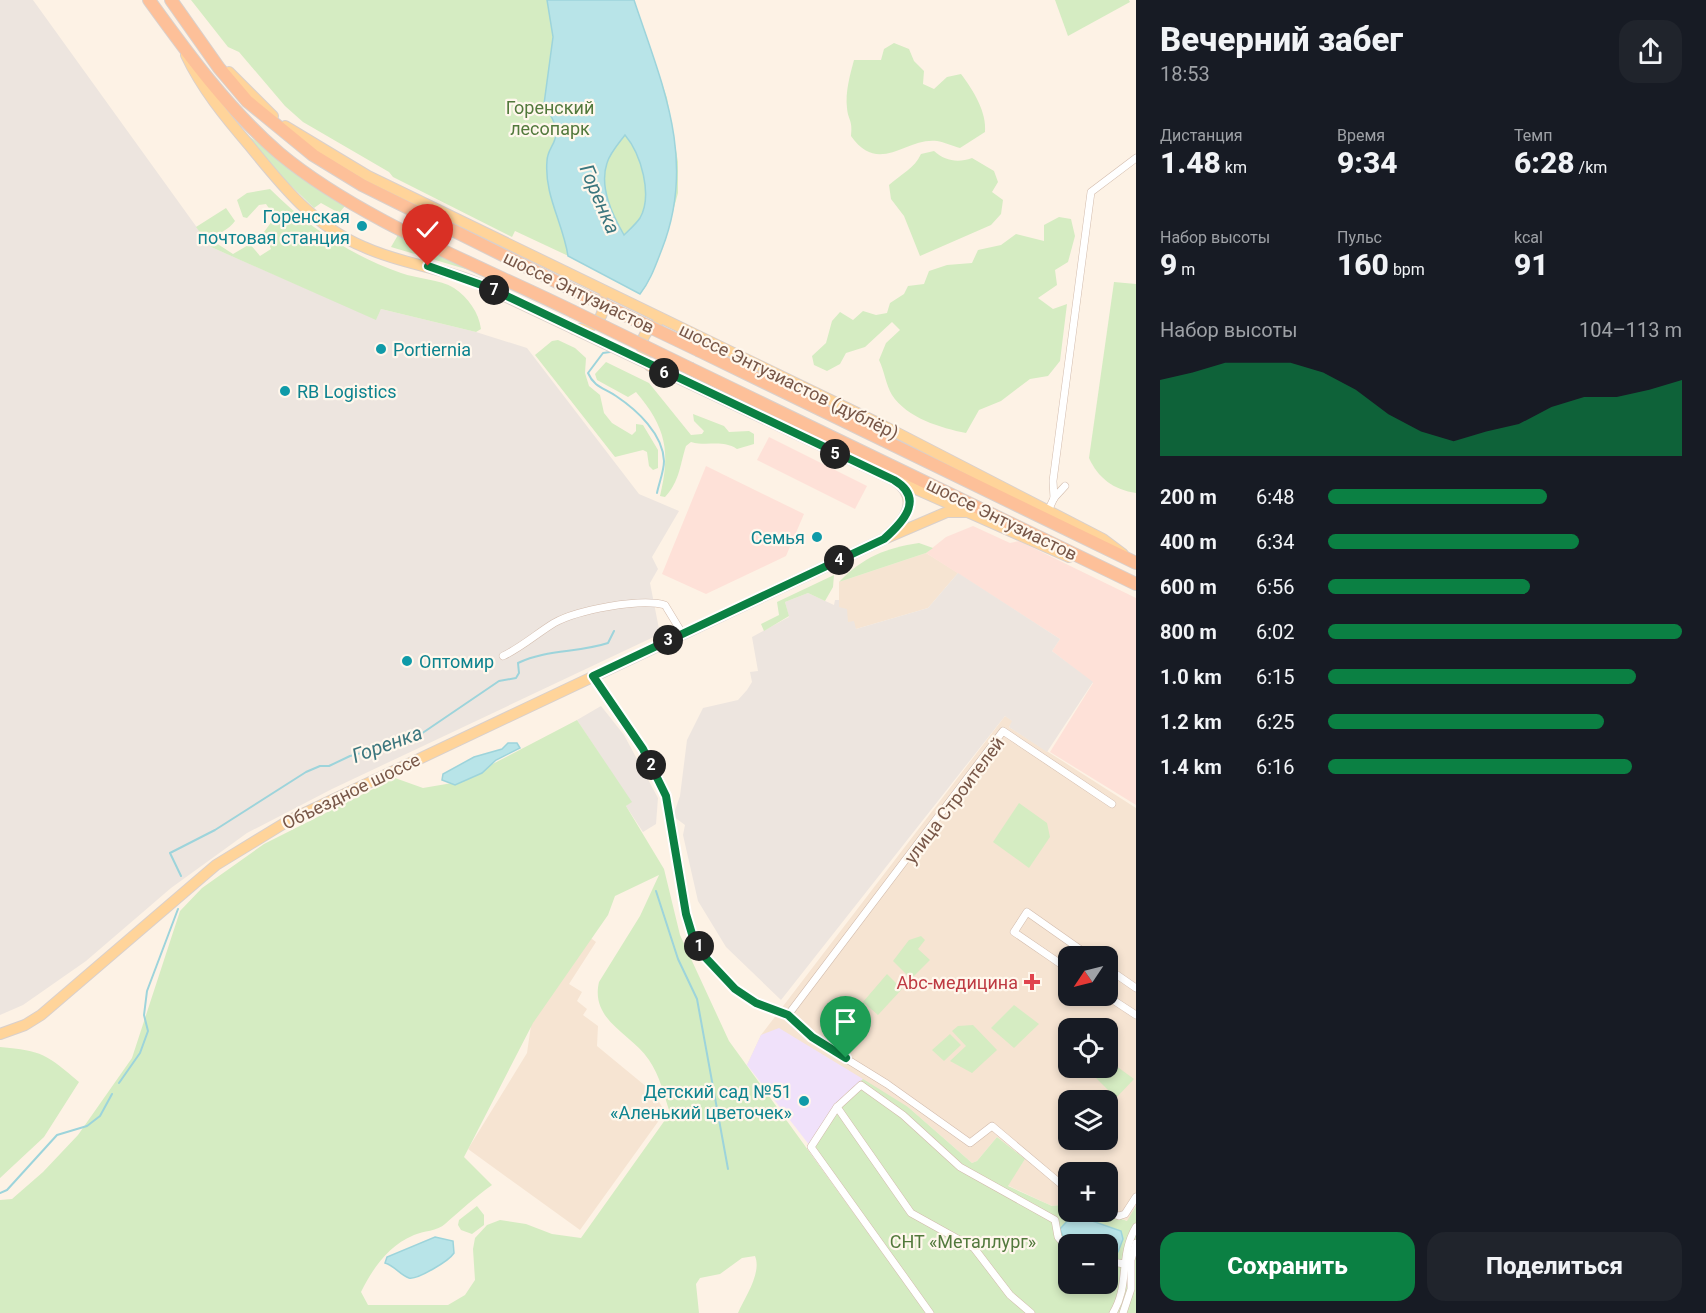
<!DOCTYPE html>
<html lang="ru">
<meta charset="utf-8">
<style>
:root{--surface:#171b24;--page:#20242c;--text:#f1f3f6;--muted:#9ea1a6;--accent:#0b8043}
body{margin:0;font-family:Roboto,sans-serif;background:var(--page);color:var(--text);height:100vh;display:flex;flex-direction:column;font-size:22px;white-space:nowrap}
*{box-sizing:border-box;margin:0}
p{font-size:20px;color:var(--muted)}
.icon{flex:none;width:33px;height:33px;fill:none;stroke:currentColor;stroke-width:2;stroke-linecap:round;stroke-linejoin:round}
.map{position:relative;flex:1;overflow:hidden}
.sheet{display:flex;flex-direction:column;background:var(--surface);width:570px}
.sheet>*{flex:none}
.needle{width:39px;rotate:235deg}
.fabs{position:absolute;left:1058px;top:946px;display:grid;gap:12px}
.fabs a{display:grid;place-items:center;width:60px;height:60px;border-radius:12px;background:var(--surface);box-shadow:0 3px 9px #0003;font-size:30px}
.pin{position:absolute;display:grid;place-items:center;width:51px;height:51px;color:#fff;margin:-62px -26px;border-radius:50% 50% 50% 0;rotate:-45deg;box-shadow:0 0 6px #0007}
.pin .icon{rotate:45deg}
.km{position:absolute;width:30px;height:30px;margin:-15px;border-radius:50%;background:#222;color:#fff;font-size:16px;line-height:30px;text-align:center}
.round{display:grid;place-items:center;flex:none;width:63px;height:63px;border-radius:18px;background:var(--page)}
.head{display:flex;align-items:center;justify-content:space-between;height:102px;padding:0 24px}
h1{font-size:33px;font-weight:800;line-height:45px}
.figures{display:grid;grid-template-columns:repeat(3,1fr);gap:9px;height:102px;padding:6px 24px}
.figures div{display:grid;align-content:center}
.figures b{font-size:30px;font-weight:800}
.figures small{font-size:16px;font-weight:400}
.figures p{font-size:16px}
.chart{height:168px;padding:12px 24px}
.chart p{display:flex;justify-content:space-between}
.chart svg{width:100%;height:108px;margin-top:6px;fill:var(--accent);opacity:.7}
.primary-button{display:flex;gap:12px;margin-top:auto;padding:12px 24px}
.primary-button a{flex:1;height:69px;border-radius:18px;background:var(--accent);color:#fff;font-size:24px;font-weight:800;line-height:69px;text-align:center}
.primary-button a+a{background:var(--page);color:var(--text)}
ul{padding:0 24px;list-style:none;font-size:20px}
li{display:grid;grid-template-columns:96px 72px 1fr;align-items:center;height:45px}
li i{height:15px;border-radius:8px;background:var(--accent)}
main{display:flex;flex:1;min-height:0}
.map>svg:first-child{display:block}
.residential{fill:#f6e4d2;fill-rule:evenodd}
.commercial{fill:#fee1d8}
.industrial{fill:#ede5df}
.education{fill:#f0e1fa}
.green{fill:#d5ecc2;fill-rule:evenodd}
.water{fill:#b8e4e8;stroke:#9dd4db;stroke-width:1.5;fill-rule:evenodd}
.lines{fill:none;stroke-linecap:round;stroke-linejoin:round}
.stream{stroke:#9dd4db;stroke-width:2}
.minor-casing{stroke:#d2bbac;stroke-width:8}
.primary-casing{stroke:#d9d0cc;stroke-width:12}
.trunk-casing{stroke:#d9d0cc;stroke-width:14}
.minor{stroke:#fff;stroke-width:7}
.primary{stroke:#ffd49a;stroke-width:10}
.trunk{stroke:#fdc099;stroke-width:12}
.trunk-bridge-casing{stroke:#d9d0cc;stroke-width:14;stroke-linecap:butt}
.trunk-bridge{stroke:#fdc099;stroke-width:12}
.route-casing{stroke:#fff;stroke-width:12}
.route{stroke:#0b8043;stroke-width:8}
.culture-dot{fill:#0f9aa8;stroke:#fff7ec;stroke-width:2}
.health-dot{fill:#e0444e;stroke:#fff7ec;stroke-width:2}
.labels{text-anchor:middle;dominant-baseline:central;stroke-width:4.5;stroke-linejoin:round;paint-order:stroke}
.park-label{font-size:18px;fill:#52793c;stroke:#fff7ec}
.culture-label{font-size:18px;fill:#0d838f;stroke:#fff7ec;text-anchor:end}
.street-label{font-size:18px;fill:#785748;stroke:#fff7ec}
.health-label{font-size:18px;fill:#be3a42;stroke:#fff7ec;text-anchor:end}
.water-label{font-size:20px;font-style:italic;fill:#3b767e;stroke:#fff7ec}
</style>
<main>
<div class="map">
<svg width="1136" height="1313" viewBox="0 0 1136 1313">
<rect width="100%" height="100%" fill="#fdf2e5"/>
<g class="residential">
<polygon points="926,553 958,573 928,608 856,629 848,622 839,607 839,582"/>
<path d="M1005 716 1013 721 1009 727 1136 808V1206L1128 1221 1103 1212H1107V1173H1068V1204L1052 1206 1007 1185 1025 1159 997 1137 977 1161 972 1163 908 1107 747 1065 761 1035ZM1068 957H1107V996H1068ZM1068 1029H1107V1068H1068ZM1068 1101H1107V1140H1068Z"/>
<polygon points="580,930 596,942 569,984 582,992 577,1001 587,1009 583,1015 598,1026 597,1046 654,1093 665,1112 580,1230 468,1149 527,1053 534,1005"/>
</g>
<g class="commercial">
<polygon points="769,437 867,486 855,509 757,460"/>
<polygon points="706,466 804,514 786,556 706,594 662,574"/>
<polygon points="973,526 1010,543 1019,541 1136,598 1136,805 1050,752 1093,683 1052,651 1060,639 926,553 946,537"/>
</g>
<g class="industrial">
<polygon points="0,0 33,0 211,247 376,319 381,309 476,332 527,348 639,494 679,511 652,557 658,569 650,583 660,634 332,789 247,833 171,888 86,961 23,1005 0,1015"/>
<polygon points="958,573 1060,639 1052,651 1093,682 1047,752 1009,727 1012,721 1005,716 781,1000 726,947 698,901 683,835 685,825 673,816 680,796 687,740 703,708 738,700 747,690 752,682 750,672 758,671 752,637 789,617 785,602 808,593 834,605 835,600 839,600 839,607 847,609 848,622 854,621 856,629 928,608"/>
<polygon points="601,706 624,735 658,798 656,824 643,832 626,806 631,802 577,720"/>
</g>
<polygon class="education" points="779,1028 863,1079 845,1094 810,1146 747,1065 761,1035"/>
<g class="green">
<polygon points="191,0 634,0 667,98 678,162 678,193 665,240 644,289 640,294 609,275 515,231 512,237 393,177 389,172 303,122 285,106 239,52 228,47"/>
<polygon points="1055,0 1129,0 1130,2 1068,36"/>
<path d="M894 43 909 49 914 61 924 71 923 84 934 89 947 77 961 74C973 90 987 112 985 132L960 148C953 146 944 142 937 141 906 137 879 176 851 136 853 120 848 120 847 108 845 92 850 75 854 60H881L884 49Z"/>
<polygon points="246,134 345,206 339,213 321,203 314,208 280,175"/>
<path d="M934 151C945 161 958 163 972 158L994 171 998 182 992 192 1003 200 1001 214 991 225 920 256 904 216 891 199 889 185C901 174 914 169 921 154Z"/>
<path d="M270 189C308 227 350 255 401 273 417 279 440 279 454 288 468 297 479 313 481 329L476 332 381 309 376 320 211 247 196 227 226 208 235 221C229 230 218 232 213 241L233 254 250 244 260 256 271 249 264 232 275 217 266 204 259 205 247 218 243 217 237 200 247 193Z"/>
<path d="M1059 217 1071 219 1075 236 1068 262 1055 270 1057 285 1038 298 1053 309 1067 304 1060 361 1048 376 1030 379 1001 401 979 410 966 433C941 428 907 418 892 395 886 385 884 370 879 360L886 343 900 330 892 322 865 347 846 353 840 364 827 371 814 365 812 356 826 343 832 321 840 312 853 320 863 311 876 315 887 313 890 303 904 294 908 286 924 284 929 271 947 265 972 263 978 250 1001 245 1016 234 1044 241V225Z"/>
<polygon points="398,235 469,270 391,247"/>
<path d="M1114 282 1136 284V493C1114 490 1098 478 1089 458Z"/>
<polygon points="558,340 575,348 586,358 585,373 589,386 600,395 604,413 612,423 632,435 636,431 636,424 643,425 658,450 658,468 653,470 649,466 647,452 643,450 615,457 535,355 552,341"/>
<path d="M606 362 649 383 691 435 702 434 704 431 694 421 693 414 724 426 729 432 749 431 754 434V444L737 449C721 439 708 447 691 442L686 446C680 464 680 481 665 497L660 496C671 452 666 427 636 392L628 397 597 380 595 374Z"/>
<path d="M919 543 933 548 926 553 839 582C863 557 886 548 919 543Z"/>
<polygon points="834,575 833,587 825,601 808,593 785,602 789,616 764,631 761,624 779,615 777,602"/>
<path d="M577 720 632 802 626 806 664 869 680 935 729 1041 926 1313H738C745 1297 762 1273 755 1256L742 1258 720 1274 700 1278 696 1284 699 1313H0V1200L12 1199 43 1172 78 1135 132 1058 180 911 202 888 264 844 395 778 423 788 458 782ZM659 875 640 916 599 982C590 1021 631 1033 649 1060 660 1076 664 1095 670 1113L581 1238 552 1234 526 1224 500 1220 487 1225 475 1238 473 1249 475 1280 465 1295 448 1305H368L361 1292C373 1268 388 1246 414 1235 423 1231 438 1231 445 1224 461 1210 475 1197 492 1185L464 1157 533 1023 608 915 615 896Z"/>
<polygon points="1019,803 1047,823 1050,837 1029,868 993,842"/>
<polygon points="921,936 925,940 918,949 930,960 911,979 893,961 909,940"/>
<polygon points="887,974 902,989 878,1015 863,1002"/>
<polygon points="1014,1005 1039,1024 1014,1048 991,1028"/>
<polygon points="973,1025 997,1050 972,1073 950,1061 966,1046 952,1031 958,1026"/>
<polygon points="950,1034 961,1045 944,1061 932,1050"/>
<path d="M0 1047C43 1051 46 1054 79 1082L44 1137 0 1178Z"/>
<polygon points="1112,1063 1134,1079 1116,1098 1090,1072 1094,1068 1107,1068"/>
<path d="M863 1079 908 1107 972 1163 977 1161 997 1137 1025 1159 1008 1186 1052 1206 1068 1204V1212H1103L1127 1221 1136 1206V1313H927L810 1146 836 1105ZM1068 1245H1107V1284H1068Z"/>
<polygon points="477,1206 484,1215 484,1225 472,1234 461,1230 458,1225 459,1220"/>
</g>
<g class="water">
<path d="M547 0H634C662 84 697 160 662 249 656 264 651 280 640 294L568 256C563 223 544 195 547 161 547 152 553 146 555 139 559 127 550 114 544 104L553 37ZM625 135C641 154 653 195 640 218 636 224 629 230 624 235 612 214 599 187 607 163 610 153 619 143 625 135Z"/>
<polygon points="508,743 517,743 520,748 496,760 482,773 455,785 442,780 443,774 474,757 502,749"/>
<polygon points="1078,1216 1121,1231 1123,1239 1118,1252 1107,1256 1107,1245 1066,1243 1060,1229 1069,1219"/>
<path d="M435 1237 453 1241 454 1253C449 1261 417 1280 409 1278 400 1275 395 1266 385 1263L387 1257Z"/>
</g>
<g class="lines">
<g class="stream">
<path d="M610 352 603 353 588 373C594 387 604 388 616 396 637 410 663 434 664 461 664 471 659 483 657 493"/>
<path d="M181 876 170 853 215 830 306 772 320 766H329L350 756 388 746 410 733 421 734 499 681 516 678 519 673 518 663C547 649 578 653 608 643L614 631"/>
<polyline points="656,891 678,959 697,999 728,1169"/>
<polyline points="119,1083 140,1053 148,1031 144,1015 147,991 178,909"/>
<polyline points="0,1193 7,1190 57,1135 87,1126 100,1116 112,1094"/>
</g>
<g class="minor-casing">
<g id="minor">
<polyline points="1054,498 1053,481 1091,192 1136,158"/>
<polyline points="1048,511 1054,498 1065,486"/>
<path d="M503 656C522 647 536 634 554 623 577 610 640 598 665 605L682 633"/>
<path d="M593 676C618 714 654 753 666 797 687 877 670 952 754 1001 764 1007 777 1010 788 1015"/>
<polyline points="1107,968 1136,988"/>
<polyline points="1068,969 1014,932 1027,912 1091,957"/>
<polyline points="1107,996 1136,1015"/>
<polyline points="788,1015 1003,731 1112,804"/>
<polyline points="788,1015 811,1037 887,1084 970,1143 992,1126 1068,1190"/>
<polyline points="837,1107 861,1085 903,1115 960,1167 1055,1220 1058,1237 1068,1249"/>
<polyline points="1107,1212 1119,1216 1125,1214 1136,1197"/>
<polyline points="1107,1261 1124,1264"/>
<polyline points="930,1313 811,1147 837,1107 911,1213 974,1248 1010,1295 1031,1313"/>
<path d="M1113 1313C1130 1285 1119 1255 1136 1227"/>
<polyline points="1123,1313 1131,1289 1131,1260 1136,1243"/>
</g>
</g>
<g class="primary-casing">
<g id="primary">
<path d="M186 55C202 89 225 117 249 145 282 186 314 226 364 247 401 264 440 267 477 283L894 480C919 496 908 518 890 533"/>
<polyline points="229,72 273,116"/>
<polyline points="285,126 368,176 880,424 1103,539 1123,554"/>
<path d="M574 329C592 330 607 319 602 299"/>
<path d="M650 366C638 351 639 333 657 324"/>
<polyline points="900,482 1069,557"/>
<polyline points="0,1034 25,1025 41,1015 216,865 288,821 884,539 947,512 971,512"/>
</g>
</g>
<g class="trunk-casing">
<g id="trunk">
<path d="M149 0C188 54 228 109 279 153 358 219 478 265 572 311"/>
<polyline points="171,0 219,68 247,101 313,155 362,185 579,293"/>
<polyline points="700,351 1136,563"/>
<polyline points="691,369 1136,584"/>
</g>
</g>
<use href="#minor" class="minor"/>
<use href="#primary" class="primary"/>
<use href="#trunk" class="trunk"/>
<g class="trunk-bridge-casing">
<g id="trunk-bridge">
<polyline points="579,293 700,351"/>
<polyline points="572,311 691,369"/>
</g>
</g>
<use href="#trunk-bridge" class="trunk-bridge"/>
</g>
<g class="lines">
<g class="route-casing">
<path id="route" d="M428 266 490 288 894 480C926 499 902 523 884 539L593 676 643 749 666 796 686 914 692 934 705 957 735 989 756 1003 788 1015 812 1037 846 1058"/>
</g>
<use href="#route" class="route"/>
</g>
<g class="culture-dot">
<circle cx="362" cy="226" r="6"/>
<circle cx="381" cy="349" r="6"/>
<circle cx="285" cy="391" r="6"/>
<circle cx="817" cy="537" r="6"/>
<circle cx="407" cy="661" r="6"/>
<circle cx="804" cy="1101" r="6"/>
</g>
<path class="health-dot" d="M1029 973h6v6h6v6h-6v6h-6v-6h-6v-6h6z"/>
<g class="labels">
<g class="park-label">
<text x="550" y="107">Горенский<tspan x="550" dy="21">лесопарк</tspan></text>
<text x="963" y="1241">СНТ «Металлург»</text>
</g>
<g class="culture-label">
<text x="350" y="216">Горенская<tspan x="350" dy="21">почтовая станция</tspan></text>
<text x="393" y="349" text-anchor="start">Portiernia</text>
<text x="297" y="391" text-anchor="start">RB Logistics</text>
<text x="805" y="537">Семья</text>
<text x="419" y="661" text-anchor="start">Оптомир</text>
<text x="792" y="1091">Детский сад №51<tspan x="792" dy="21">«Аленький цветочек»</tspan></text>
</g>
<g class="street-label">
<text transform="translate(579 292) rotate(26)">шоссе Энтузиастов</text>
<text transform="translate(789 381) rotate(26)">шоссе Энтузиастов (дублёр)</text>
<text transform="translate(1002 519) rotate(26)">шоссе Энтузиастов</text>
<text transform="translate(351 791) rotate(-26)">Объездное шоссе</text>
<text transform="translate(954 800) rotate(-53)">улица Строителей</text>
</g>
<g class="health-label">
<text x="1018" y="982">Abc-медицина</text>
</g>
<g class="water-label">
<text transform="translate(600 199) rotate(67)">Горенка</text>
<text transform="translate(387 744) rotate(-20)">Горенка</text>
</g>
</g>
</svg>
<div class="fabs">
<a><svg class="needle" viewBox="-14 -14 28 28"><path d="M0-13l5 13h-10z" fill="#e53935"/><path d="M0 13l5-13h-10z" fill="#9ea1a6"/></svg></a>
<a><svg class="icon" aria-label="locate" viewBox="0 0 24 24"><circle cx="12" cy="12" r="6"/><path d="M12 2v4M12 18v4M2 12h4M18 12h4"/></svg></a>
<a><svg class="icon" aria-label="layers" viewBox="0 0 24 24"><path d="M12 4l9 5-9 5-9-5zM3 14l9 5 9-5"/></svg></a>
<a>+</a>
<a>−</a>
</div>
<div class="pin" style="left:846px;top:1058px;background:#1e9e55"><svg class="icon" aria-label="arrive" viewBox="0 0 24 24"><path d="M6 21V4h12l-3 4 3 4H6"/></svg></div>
<div class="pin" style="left:428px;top:266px;background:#d93025"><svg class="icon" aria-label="check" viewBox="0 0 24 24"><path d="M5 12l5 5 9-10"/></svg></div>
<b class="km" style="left:699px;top:946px">1</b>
<b class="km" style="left:651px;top:765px">2</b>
<b class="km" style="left:668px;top:640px">3</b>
<b class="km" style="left:839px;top:560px">4</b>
<b class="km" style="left:835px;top:454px">5</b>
<b class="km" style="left:664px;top:373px">6</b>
<b class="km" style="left:494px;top:290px">7</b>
</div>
<section class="sheet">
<div class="head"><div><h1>Вечерний забег</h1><p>18:53</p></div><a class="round"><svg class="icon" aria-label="share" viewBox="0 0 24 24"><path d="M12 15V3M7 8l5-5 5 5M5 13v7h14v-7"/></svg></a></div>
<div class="figures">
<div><p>Дистанция</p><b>1.48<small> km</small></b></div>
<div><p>Время</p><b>9:34</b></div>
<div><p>Темп</p><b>6:28<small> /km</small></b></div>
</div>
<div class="figures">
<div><p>Набор высоты</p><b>9<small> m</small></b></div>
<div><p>Пульс</p><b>160<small> bpm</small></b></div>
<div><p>kcal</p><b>91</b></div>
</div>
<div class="chart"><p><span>Набор высоты</span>104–113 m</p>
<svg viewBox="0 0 160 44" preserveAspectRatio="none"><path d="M0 44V13L10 10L20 6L30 6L40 6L50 10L60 17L70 27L80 34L90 38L100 34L110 31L120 24L130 20L140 20L150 17L160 13V44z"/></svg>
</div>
<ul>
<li><b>200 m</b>6:48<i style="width:62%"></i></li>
<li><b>400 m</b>6:34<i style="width:71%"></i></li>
<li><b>600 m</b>6:56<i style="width:57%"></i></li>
<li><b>800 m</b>6:02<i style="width:100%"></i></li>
<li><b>1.0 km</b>6:15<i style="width:87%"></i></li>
<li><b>1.2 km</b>6:25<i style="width:78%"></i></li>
<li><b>1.4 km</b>6:16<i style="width:86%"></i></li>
</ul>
<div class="primary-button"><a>Сохранить</a><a>Поделиться</a></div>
</section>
</main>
